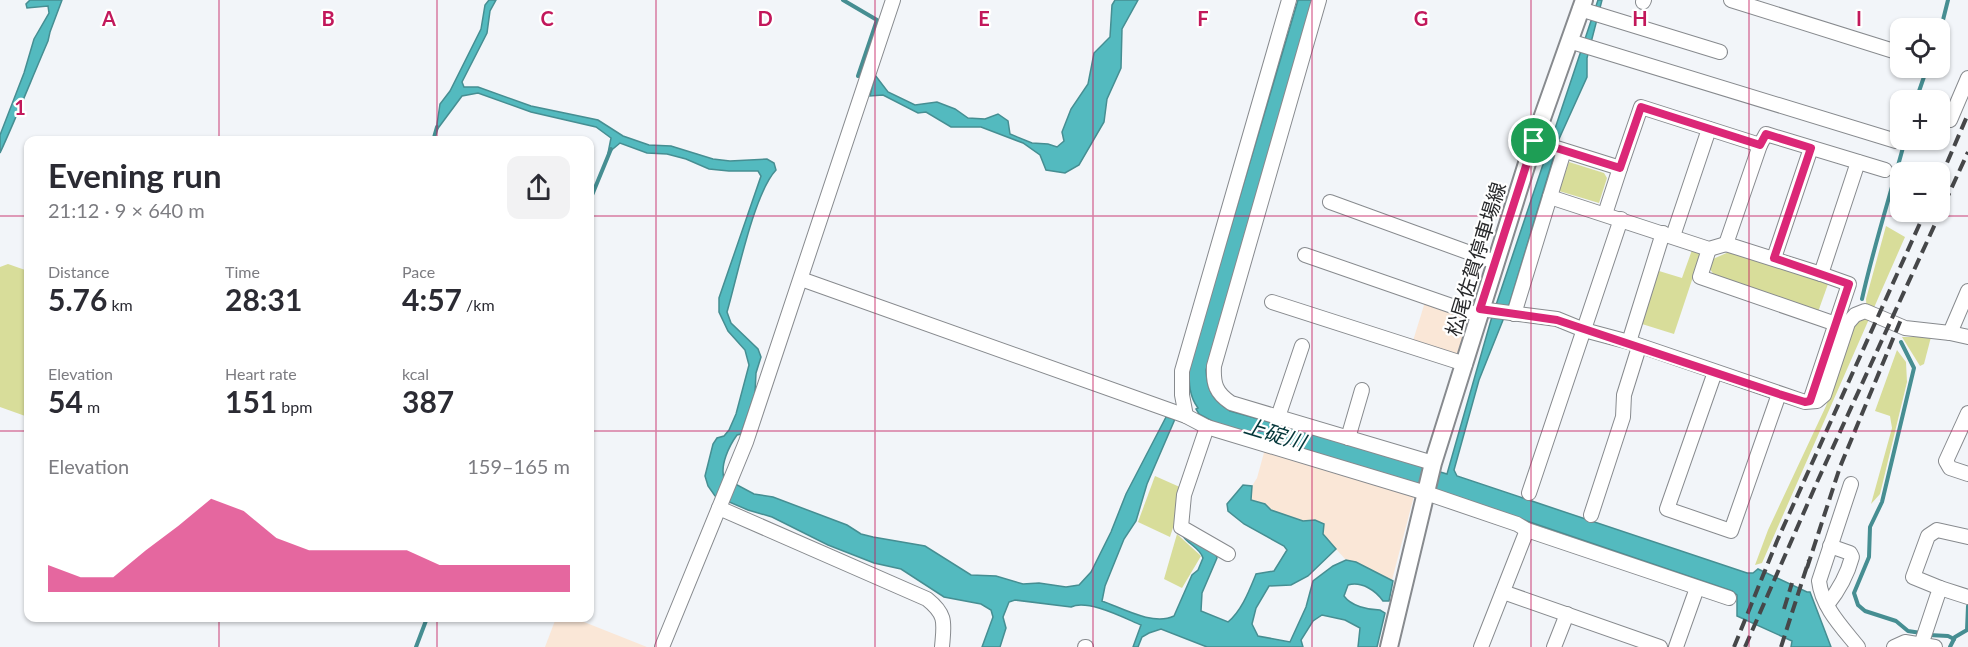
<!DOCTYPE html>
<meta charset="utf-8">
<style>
:root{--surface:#fff;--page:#f2f2f3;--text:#2b2b33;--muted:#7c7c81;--accent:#db2777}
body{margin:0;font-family:Lato,"Noto Sans JP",sans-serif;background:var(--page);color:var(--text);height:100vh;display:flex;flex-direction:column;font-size:22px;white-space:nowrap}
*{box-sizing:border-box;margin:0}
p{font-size:20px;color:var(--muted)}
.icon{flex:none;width:33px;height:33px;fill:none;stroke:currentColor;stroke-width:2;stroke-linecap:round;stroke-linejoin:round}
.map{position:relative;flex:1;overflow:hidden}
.sheet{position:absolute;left:24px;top:136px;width:570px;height:486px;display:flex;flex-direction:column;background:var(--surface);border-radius:12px;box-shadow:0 2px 4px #0004}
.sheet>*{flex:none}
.buttons{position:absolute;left:1890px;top:18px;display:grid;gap:12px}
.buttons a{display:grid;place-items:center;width:60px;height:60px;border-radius:12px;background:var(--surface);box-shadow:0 2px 4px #0004;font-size:30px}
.pin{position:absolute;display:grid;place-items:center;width:51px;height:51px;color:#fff;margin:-26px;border:3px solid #fff;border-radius:50%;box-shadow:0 2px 6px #0007}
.round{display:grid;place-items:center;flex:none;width:63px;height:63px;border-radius:12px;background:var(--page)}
.summary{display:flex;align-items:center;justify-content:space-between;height:102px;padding:0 24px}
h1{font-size:33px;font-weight:700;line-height:45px}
.figures{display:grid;grid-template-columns:repeat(3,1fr);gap:9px;height:102px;padding:6px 24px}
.figures div{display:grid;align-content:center}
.figures b{font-size:30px;font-weight:700}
.figures small{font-size:16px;font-weight:400}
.figures p{font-size:16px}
.chart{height:168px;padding:12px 24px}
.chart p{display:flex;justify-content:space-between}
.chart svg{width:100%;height:108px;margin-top:6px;fill:var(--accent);opacity:.7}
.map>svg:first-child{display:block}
.commercial{fill:#fae7d7}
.green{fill:#d8dd9a}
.water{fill:#53babf;stroke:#468e92;stroke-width:1.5}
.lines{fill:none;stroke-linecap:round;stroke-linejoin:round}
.stream{stroke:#468e92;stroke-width:4}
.minor-casing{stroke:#878a8e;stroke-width:16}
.major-casing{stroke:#878a8e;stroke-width:20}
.minor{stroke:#fff;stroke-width:14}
.major{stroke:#fff;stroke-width:16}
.rail{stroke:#464749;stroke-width:4;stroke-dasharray:12 6;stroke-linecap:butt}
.route-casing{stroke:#fff;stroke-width:12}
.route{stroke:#db2777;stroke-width:8}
.grid{fill:none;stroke:#c2185b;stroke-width:1.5;stroke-opacity:0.55}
.labels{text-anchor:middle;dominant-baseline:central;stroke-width:4.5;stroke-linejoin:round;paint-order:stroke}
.street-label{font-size:20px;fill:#27282a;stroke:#fff}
.water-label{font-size:21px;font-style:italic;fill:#033639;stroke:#fff}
.grid-label{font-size:20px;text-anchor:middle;font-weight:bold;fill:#c2185b;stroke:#fff;stroke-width:4.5;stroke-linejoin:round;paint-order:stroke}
</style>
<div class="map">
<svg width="1968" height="647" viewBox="0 0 1968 647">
<rect width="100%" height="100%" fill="#f2f5f9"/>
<g class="commercial">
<polygon points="1425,302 1469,316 1458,358 1412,344"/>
<polygon points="1265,449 1415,492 1391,584 1346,560 1336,549 1251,500 1252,486 1257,478"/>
<polygon points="556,618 574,618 647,647 545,647"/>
</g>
<g class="green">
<polygon points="1569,162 1604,173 1607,178 1599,203 1559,191"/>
<polygon points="1886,226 1905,237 1762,563 1755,565 1768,530 1826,406 1856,322 1867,316 1866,299"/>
<polygon points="1692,250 1701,253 1674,334 1642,324 1659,271 1682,278"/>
<polygon points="1731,251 1828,284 1818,312 1716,278 1710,269 1713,259"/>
<polygon points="8,264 28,271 28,417 0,407 0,267"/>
<polygon points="1902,337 1931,337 1924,364 1920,366"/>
<polygon points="1897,350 1906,362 1907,382 1880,494 1871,504 1892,428 1890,416 1875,411"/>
<polygon points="1155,476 1182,488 1178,512 1170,537 1138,522"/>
<polygon points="1177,534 1201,556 1182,588 1164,579"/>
</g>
<g class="water">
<path d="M30 0H62L50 32 48 41C32 78 17 116 0 153V135L24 73 34 39 49 13 48 6 27 8 26 4Z"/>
<path d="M489 0H496L490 11 487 33 462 82 464 87H478L531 106 598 120 623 136 649 145 671 146 713 159 730 161 767 159 774 163 776 170C754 193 737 278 727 312L731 323 758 349 761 357 756 373 755 393 741 434 737 435C729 446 720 465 724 478L754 494 773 497 847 525 861 534 873 537 925 546 971 575 996 576 1023 584 1039 583 1066 587 1079 585 1091 572 1111 532 1126 494 1166 417 1175 419 1147 484 1136 521 1124 539 1105 586 1102 601C1122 608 1153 626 1174 616L1192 575 1198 570 1203 558C1200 548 1189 545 1183 536L1215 552 1217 558 1202 593 1201 611 1228 622C1242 610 1249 591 1256 574L1274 571 1287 550 1284 546 1244 524 1228 511 1227 504 1243 485 1252 486 1251 500 1265 504 1271 510 1303 521 1315 520 1324 524 1323 534 1336 549 1308 576 1291 585 1269 586 1256 608 1252 624 1258 636 1290 642 1306 607 1313 581 1333 566 1346 560 1356 562 1393 581 1389 601H1383C1376 591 1362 581 1348 585L1344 596C1351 606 1368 610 1380 610L1385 613 1377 647H1358L1360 628 1345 620 1322 615 1313 621 1301 640 1303 647H1207L1161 629 1149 633 1142 637 1138 647H1133L1141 625C1124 618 1088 599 1071 607L1015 600 1009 602 1003 617 1006 628 1000 647H982L993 617 991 610 981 604 944 597 901 569 874 563 828 545 772 517 748 510 715 496 708 486 705 476 713 444 717 438 724 436 729 430 736 414 749 365 745 350 728 331 719 312V298L761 176 758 171H729L709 169 686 159 667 154 647 153 620 143 608 153 611 138 596 127 531 112 478 93 462 96 436 131 440 104 450 91 481 29 485 5Z"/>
<polygon points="1115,0 1138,0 1122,29 1121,68 1107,99 1104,122 1079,165 1065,173 1046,170 1040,155 1023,143 981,127 951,127 926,112 918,113 883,95 870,96 875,75 888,92 915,105 937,102 955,109 968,118 985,119 998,114 1008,121 1010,134 1032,143 1048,144 1057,147 1064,141 1062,132 1071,109 1088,84 1094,53 1110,37 1112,5"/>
<path d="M1298 0H1314L1206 370C1207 390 1212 400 1230 411L1413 462 1420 466 1447 474 1491 320 1598 0H1602L1587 58V77L1559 139 1509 305 1479 380 1454 470 1457 476 1747 573H1753L1758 569 1807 592H1810L1831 647H1791L1792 641 1737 616V595L1732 591 1415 483 1223 427 1199 414 1196 409 1198 408C1189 396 1189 383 1189 368Z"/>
</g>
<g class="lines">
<g class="stream">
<polyline points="843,0 877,20 858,76"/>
<polyline points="1940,32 1948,0"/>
<polyline points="1916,100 1927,68"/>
<polyline points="433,141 437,127"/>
<polyline points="590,200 611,149"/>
<path d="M1862 299C1874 245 1891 193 1905 140"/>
<polyline points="1901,342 1914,368 1882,502 1870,527 1869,557 1854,593 1858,605 1865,611 1896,621 1908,631 1921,633"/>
<polyline points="1929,635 1948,636 1954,639"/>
<polyline points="416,647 427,618"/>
<polyline points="1950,647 1955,637 1967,630 1968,606"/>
</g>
<g class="minor-casing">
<g id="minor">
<path d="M1319 0 1214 366C1213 384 1216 393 1231 403L1433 463"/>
<polyline points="1731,0 1900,53"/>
<polyline points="1643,2 1644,0"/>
<polyline points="1580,9 1720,52"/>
<polyline points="1569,41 1896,141"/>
<polyline points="1950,120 1968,78"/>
<polyline points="1534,141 1620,168 1641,107 1760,145 1766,134 1885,170"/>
<polyline points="1760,145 1726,244 1821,274 1858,162"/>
<polyline points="1550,197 1709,249 1726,244"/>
<polyline points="1330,202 1495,262"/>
<polyline points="1605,214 1620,168"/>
<polyline points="1673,236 1709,129"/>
<polyline points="1709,249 1700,277 1836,324"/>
<polyline points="1305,255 1478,315"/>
<polyline points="1774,258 1811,148"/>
<polyline points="801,279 1186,416 1207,427 1426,493 1517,524 1527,530 1729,598"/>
<polyline points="1272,302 1465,364"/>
<polyline points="1480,309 1557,319 1584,330 1629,342 1805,402 1817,401 1824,395 1848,323 1855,315 1865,311 1905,328 1950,333 1968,337"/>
<polyline points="1514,314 1564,151"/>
<polyline points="1950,333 1968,291"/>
<polyline points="1629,342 1663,233"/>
<polyline points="1715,372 1667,509 1731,531 1779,394"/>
<polyline points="1810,401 1849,284 1821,274"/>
<polyline points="1968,413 1946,461 1950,468 1968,474"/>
<polyline points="1186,416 1182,395 1182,371 1289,0"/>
<polyline points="1278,417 1302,346"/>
<polyline points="1207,427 1184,495 1181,527 1228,554"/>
<polyline points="1348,438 1362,390"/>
<path d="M1851 484 1819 581C1822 607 1842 627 1858 647"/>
<polyline points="1529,493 1621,219"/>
<path d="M719 508 927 599C947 615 944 623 942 647"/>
<polyline points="1591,515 1623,417 1624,395 1639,347"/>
<polyline points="1940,588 1968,597"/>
<polyline points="1503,592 1660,647"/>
<path d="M1827 605C1839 590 1847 576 1852 557L1850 553 1830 546"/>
<polyline points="1921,645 1940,588 1913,577 1928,536 1937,530 1968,537"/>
<polyline points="662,647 746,442 893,0"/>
<polyline points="1085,647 1086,647"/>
<polyline points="1481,647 1527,530"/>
<polyline points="1554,647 1567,614"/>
<polyline points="1676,647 1697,588"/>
<polyline points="1894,647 1905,642 1935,647"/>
</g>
</g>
<g class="major-casing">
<polyline id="major" points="1389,647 1433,463 1534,141 1584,0"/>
</g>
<use href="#minor" class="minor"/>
<use href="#major" class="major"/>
<g class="rail">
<polyline points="1940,179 1968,114"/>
<polyline points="1807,568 1840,467 1902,317"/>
<polyline points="1784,609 1792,583"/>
<polyline points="1734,647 1777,541 1925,212"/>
<polyline points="1745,647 1818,480 1968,152"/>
<polyline points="1781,647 1809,560"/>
</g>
</g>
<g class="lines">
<g class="route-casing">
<polygon id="route" points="1641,107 1760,145 1766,134 1811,148 1774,258 1849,284 1810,401 1805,402 1779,394 1557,320 1480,309 1534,141 1620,168"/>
</g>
<use href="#route" class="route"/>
</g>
<path class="grid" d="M219 0V141M437 0V141M656 0V647M875 0V647M1093 0V647M1312 0V647M1531 0V647M1749 0V647M0 216H28M590 216H1968M0 431H28M590 431H1968M219 618V647M437 618V647"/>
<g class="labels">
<g class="street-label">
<text transform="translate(1475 259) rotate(-73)">松尾佐賀停車場線</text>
</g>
<g class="water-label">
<text transform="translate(1275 433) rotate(17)">上碇川</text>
</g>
</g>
<g class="grid-label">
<text x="109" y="26">A</text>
<text x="328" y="26">B</text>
<text x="547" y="26">C</text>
<text x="765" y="26">D</text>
<text x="984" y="26">E</text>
<text x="1203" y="26">F</text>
<text x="1421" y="26">G</text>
<text x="1640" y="26">H</text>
<text x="1859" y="26">I</text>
<text x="20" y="115">1</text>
</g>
</svg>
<div class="buttons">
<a><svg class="icon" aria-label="locate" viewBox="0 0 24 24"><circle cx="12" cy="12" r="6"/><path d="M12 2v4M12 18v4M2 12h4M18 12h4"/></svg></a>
<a>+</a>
<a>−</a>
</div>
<div class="pin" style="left:1534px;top:141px;background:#1e9e55"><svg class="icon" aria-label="arrive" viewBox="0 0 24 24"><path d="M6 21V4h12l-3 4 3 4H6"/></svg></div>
<section class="sheet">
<div class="summary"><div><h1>Evening run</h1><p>21:12 · 9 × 640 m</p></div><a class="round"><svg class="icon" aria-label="share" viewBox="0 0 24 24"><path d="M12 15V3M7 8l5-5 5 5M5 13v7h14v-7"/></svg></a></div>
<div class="figures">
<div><p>Distance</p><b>5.76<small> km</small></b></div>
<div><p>Time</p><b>28:31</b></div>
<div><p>Pace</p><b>4:57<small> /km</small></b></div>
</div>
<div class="figures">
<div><p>Elevation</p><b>54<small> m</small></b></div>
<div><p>Heart rate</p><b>151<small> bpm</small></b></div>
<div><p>kcal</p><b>387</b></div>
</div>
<div class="chart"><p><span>Elevation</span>159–165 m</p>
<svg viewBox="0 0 160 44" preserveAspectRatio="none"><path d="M0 44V33L10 38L20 38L30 27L40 17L50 6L60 11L70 22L80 27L90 27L100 27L110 27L120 33L130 33L140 33L150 33L160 33V44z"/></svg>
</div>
</section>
</div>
